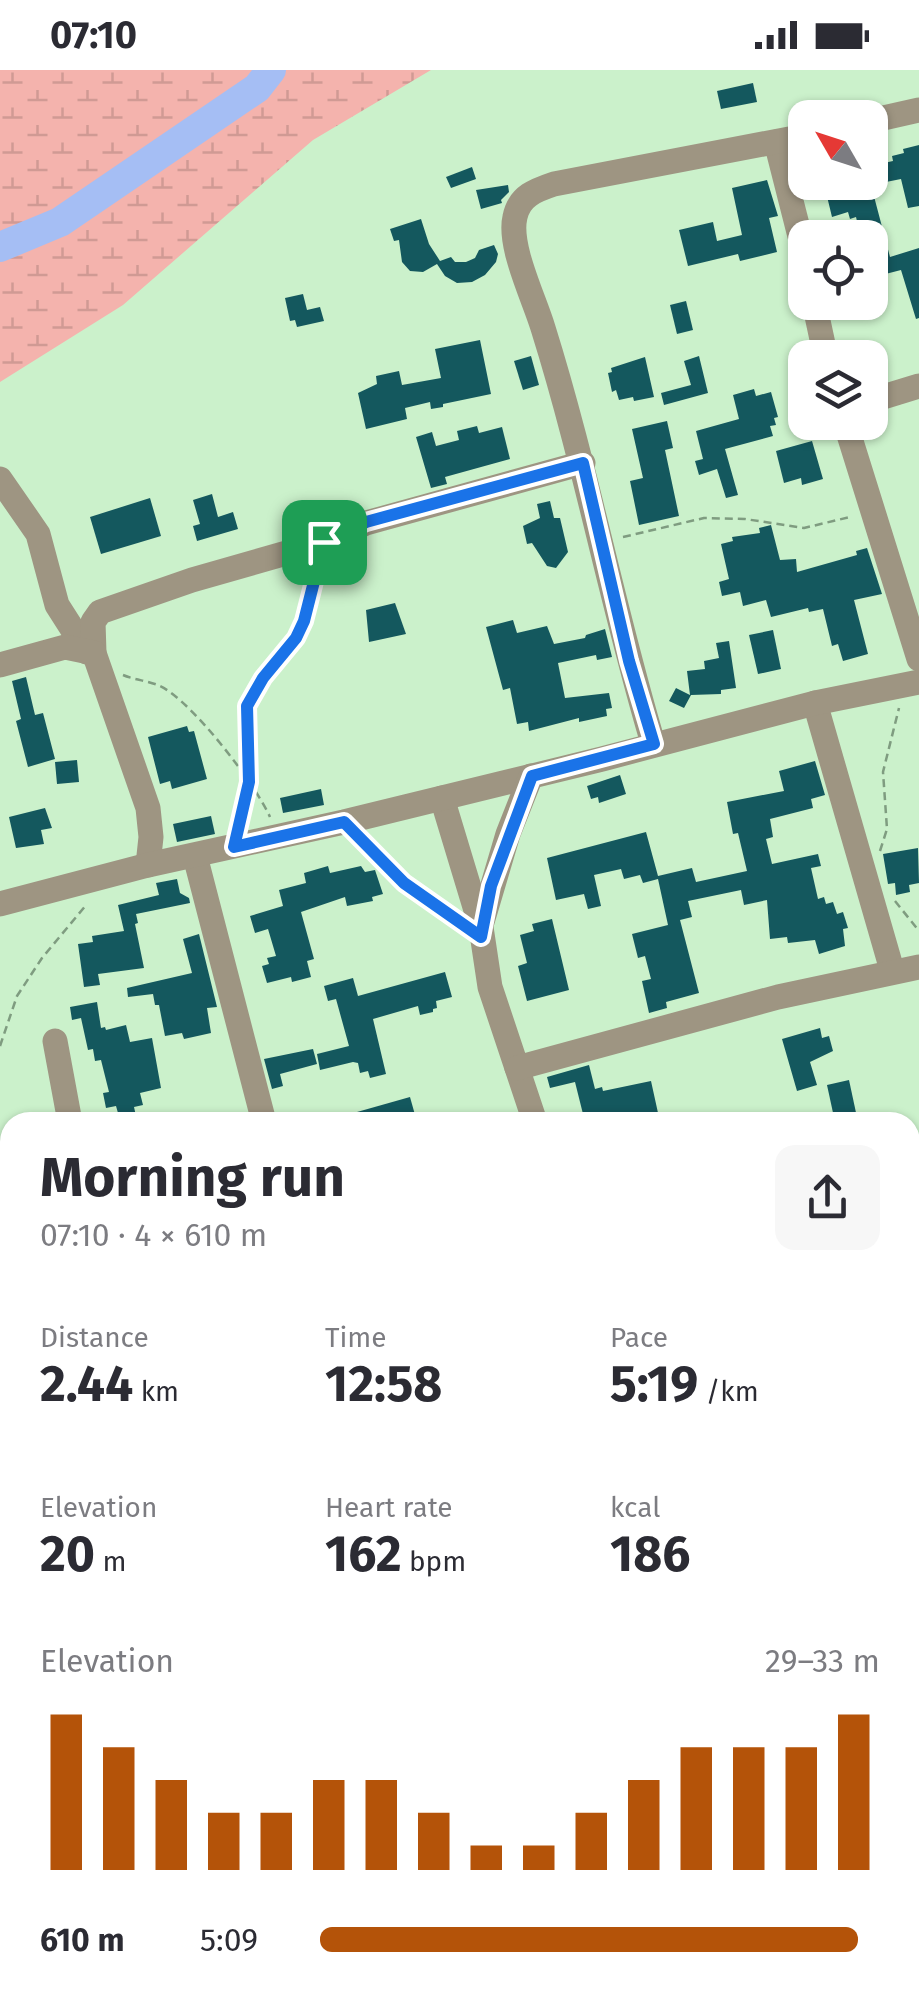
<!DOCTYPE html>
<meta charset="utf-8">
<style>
:root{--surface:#fff;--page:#f7f7f7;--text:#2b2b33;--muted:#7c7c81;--accent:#b45309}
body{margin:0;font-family:"Fira Sans",sans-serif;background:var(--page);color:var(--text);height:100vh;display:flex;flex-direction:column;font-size:38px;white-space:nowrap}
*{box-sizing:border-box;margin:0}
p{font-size:32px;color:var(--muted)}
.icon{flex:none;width:55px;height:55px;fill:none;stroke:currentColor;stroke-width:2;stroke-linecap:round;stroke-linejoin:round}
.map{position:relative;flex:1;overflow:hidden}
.side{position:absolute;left:0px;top:1042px;width:920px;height:888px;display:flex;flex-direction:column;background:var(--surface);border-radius:30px 30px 0 0;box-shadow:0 2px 8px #0004}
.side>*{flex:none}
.needle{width:65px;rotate:309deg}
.controls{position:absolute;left:788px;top:30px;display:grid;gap:20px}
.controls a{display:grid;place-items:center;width:100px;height:100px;border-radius:20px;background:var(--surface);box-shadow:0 2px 8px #0004;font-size:50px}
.pin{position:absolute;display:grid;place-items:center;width:85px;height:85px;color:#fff;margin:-42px;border-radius:20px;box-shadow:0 5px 15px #0006}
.round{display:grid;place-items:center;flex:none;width:105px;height:105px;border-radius:20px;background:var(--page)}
.summary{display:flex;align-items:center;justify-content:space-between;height:170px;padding:0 40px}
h1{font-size:55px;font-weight:700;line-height:75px}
.figures{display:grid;grid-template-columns:repeat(3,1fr);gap:15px;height:170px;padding:10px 40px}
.figures div{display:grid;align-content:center}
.figures b{font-size:50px;font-weight:700}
.figures small{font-size:28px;font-weight:400}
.figures p{font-size:28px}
.chart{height:280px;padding:20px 40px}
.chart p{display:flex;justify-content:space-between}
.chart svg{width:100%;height:180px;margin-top:10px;stroke:var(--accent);stroke-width:6}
ul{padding:0 40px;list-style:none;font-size:32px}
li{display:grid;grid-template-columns:160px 120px 1fr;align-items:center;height:75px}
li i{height:25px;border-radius:12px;background:var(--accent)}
.status{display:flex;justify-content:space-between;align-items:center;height:70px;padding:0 50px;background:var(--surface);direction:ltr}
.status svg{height:28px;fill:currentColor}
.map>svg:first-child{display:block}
.wetland{fill:url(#wetland-marsh)}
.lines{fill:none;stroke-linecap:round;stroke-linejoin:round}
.river{stroke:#a5bef4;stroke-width:30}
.building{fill:#14585e}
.path{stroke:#7f9c80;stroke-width:2.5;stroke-dasharray:8 5;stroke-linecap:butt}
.minor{stroke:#9e9582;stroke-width:25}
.route-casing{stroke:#fff;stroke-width:20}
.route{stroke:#1a73e8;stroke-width:12}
</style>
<div class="status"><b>07:10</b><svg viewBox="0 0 49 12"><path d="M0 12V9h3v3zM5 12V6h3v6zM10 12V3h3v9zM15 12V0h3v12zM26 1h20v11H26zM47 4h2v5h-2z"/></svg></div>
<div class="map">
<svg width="919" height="1929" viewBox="0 0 919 1929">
<defs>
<pattern id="wetland-marsh" width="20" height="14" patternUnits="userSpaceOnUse" patternTransform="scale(2.5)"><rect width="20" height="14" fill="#f4b3ad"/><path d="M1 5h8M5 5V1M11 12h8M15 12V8" fill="none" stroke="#d09a94"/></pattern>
</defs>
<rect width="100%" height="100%" fill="#cbf1cb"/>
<polygon class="wetland" points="0,0 431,0 313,70 123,235 0,312"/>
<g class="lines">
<polyline class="river" points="0,177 60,152 257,18 271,0"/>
</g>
<g class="building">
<polygon points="753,13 757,32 721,39 717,21"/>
<polygon points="919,75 919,136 908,138 901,109 871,115 890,187 919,178 919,248 916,249 901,200 870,208 870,168 861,168 856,147 850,149 848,142 832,147 824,114 870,112 870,96 893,91 892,86 904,83 903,79"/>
<polygon points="472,97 476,109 451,118 446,107"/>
<polygon points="767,110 778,146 769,148 777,182 740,191 738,184 688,196 679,160 713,152 717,171 742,165 732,118"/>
<polygon points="508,115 509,122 501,130 502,133 481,139 476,120"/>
<polygon points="421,149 429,174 440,191 451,187 455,192 466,192 475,188 479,180 494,175 498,184 496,192 485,205 472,212 457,213 445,206 437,194 423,202 410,201 402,192 399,170 394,171 390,159"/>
<polygon points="303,224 307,240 320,237 324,251 297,257 295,250 290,251 285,228"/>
<polygon points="686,231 693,260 677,264 670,235"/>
<polygon points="480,270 491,324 443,334 443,337 431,339 430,332 405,338 407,349 366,359 358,323 377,314 376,306 399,301 402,315 441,308 435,279"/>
<polygon points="531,286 539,315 523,320 514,291"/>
<polygon points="699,286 708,323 664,335 661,323 691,315 684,291"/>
<polygon points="645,287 654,327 634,331 633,327 619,330 616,320 612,322 608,303 612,302 611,298"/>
<polygon points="754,319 756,326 771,322 778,347 774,348 776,355 770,356 773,366 725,379 738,425 726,428 717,399 699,405 695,391 703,389 696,361 739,349 733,325"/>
<polygon points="667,351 673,378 665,380 679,446 639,455 630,411 643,408 632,359"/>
<polygon points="477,356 479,363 502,357 510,389 445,407 447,414 431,418 416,367 432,362 436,376 459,370 457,361"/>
<polygon points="812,371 823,409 802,415 801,408 784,413 776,381"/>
<polygon points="212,424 218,447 233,442 238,459 197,471 193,456 200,454 193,430"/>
<polygon points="150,428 161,466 101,484 90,447"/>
<polygon points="550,431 554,448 560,448 568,482 556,498 547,496 532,473 527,474 523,456 540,448 537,434"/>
<polygon points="771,455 780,490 796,489 797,502 857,485 856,481 867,478 882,524 854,530 868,584 843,591 838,574 832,576 823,539 809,542 808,538 771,547 766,530 743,536 740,522 722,526 719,512 729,509 721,474 733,471 732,467 760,463 759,458"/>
<polygon points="395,533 406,564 369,572 366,540"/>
<polygon points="513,550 517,563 547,556 554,574 585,568 586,565 605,559 612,587 597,590 596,585 558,593 565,628 609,623 612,638 606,639 607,646 579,652 579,648 529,661 528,652 517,654 510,618 503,620 486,557"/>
<polygon points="773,560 781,599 758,604 749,565"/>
<polygon points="729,571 736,618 721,620 721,624 691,625 684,638 669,631 676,618 690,625 687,601 705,599 704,591 719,588 716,573"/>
<polygon points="26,607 35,645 43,643 55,689 28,697 16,651 21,649 12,611"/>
<polygon points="187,656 189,662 194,661 207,709 172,719 170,711 160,714 148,667"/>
<polygon points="77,690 79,712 57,714 55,692"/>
<polygon points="815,691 825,725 811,729 813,738 770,749 773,767 766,769 772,794 818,784 821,796 811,798 818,829 824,827 826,834 833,832 837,844 843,842 848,858 843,859 845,876 819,884 815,870 788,873 787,867 770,869 767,830 744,835 741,820 688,831 692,847 680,850 699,923 666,932 667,938 649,943 642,911 651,909 645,886 638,888 632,864 668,855 658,809 643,813 640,805 624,809 621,799 594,805 601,836 588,839 584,824 556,830 547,788 646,762 658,806 692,798 696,812 747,801 738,763 733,764 727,732 784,721 779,701"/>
<polygon points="620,705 626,724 599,733 598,727 591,729 587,716"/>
<polygon points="321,719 324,735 283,743 280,728"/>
<polygon points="45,738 52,758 41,760 44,774 16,778 9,747"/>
<polygon points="211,746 215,764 177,772 173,754"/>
<polygon points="918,778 919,813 909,815 910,822 896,825 895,813 888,814 883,784"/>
<polygon points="328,796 330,803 361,796 365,802 375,800 383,824 372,827 373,831 347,836 345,827 301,842 314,889 307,891 311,907 292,912 291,907 267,913 262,896 269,894 267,888 276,886 268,859 255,863 250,846 283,836 279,820 306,813 304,803"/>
<polygon points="177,809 180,823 189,828 190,833 136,844 138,853 135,854 144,898 98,904 100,915 84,917 78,874 93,872 92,866 124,861 118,835 159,825 156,813"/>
<polygon points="552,849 569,920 527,931 518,896 527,893 520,865 534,861 532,854"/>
<polygon points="199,864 217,937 207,938 211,963 184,969 182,963 165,966 159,935 155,935 153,924 128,927 127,918 192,903 183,869"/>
<polygon points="445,902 452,927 436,931 437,938 433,939 433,942 420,945 418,936 373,949 386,1004 370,1008 368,1001 360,1003 358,993 353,992 320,1000 317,984 349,976 336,929 328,931 324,916 353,908 358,926"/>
<polygon points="97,932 101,958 105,957 106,960 126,955 130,972 152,968 161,1018 140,1023 143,1035 134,1037 136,1046 120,1050 116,1036 106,1038 103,1023 109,1022 101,990 95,991 93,979 88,980 81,948 72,950 70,937"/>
<polygon points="820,958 822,968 829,966 833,981 810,992 817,1015 797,1021 782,969"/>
<polygon points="313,979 317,994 280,1004 283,1016 272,1019 264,989"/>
<polygon points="589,995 595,1019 602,1017 603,1021 651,1011 660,1052 585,1052 575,1012 550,1018 547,1007"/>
<polygon points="849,1010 858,1052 835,1052 827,1015"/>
<polygon points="410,1027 417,1052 360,1052 357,1042"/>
</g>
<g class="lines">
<g class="path">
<polyline points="623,467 704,448 745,449 804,458 850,447"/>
<path d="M123 605C135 610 149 611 160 616 192 631 256 715 270 747"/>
<polyline points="240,753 249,712 247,636 263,608 296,567 304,551 319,497"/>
<polyline points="362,771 404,813 456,849"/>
<polyline points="880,781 887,759 883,702 899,638"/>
<polyline points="895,831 919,861"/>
<polyline points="0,976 17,926 42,888 87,834"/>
</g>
<g class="minor">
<polyline points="870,51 919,40"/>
<polyline points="776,72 805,186"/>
<polyline points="814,232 826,288"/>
<polyline points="870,331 919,316"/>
<polyline points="845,352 919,589"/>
<polyline points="0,409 38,464 57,535 87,582"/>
<polyline points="94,583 93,552 100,542 192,510 325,472 366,453 583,393"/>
<polyline points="0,595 65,577 94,583 148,738 151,767 148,795"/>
<polyline points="815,633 892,900"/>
<path d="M653 673C612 536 586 395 543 258 534 228 508 176 515 147 519 126 536 120 554 114L805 66"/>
<polyline points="442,728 481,857 490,917 535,1052"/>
<polyline points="195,786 264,1052"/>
<polyline points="0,834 148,795 344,752 602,689 815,633 919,612"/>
<polyline points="482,852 508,764 531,706"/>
<polyline points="55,971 70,1052"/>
<polyline points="517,998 778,927 919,897"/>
<polyline points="0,1105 10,1105"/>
<polyline points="910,1192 919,1189"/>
<polyline points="0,1358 10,1358"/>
<polyline points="0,1413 10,1426"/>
<polyline points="0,1510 10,1483"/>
<polyline points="910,1588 919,1588"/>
<polyline points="0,1615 10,1614"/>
<polyline points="910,1820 919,1820"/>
<polyline points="751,1920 751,1929"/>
<polyline points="126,1929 127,1920"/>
<polyline points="532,1929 533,1920"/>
</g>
</g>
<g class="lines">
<g class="route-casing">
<polygon id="route" points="583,393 629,591 654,674 532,706 491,816 481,867 404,813 344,752 234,777 249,712 247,636 263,608 296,568 304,551 324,472 366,452"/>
</g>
<use href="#route" class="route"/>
</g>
</svg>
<div class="controls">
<a><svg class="needle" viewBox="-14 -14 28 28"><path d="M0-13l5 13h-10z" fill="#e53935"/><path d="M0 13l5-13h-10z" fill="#7c7c81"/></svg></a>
<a><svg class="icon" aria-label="locate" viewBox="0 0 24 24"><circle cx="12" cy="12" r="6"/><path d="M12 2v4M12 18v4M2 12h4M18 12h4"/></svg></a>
<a><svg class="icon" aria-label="layers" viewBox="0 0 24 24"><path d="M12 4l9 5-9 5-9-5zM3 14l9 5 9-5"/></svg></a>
</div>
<div class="pin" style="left:324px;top:472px;background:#1e9e55"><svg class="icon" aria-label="arrive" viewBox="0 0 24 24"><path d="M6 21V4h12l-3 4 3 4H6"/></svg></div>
<section class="side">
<div class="summary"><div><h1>Morning run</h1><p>07:10 · 4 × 610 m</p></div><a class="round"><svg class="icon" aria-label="share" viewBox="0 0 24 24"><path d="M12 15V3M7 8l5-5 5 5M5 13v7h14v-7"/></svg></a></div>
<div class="figures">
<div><p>Distance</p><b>2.44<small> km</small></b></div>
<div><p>Time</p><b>12:58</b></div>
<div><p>Pace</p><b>5:19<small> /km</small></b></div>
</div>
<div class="figures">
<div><p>Elevation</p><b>20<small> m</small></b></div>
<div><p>Heart rate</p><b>162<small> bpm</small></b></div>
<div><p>kcal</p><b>186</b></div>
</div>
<div class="chart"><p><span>Elevation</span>29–33 m</p>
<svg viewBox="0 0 160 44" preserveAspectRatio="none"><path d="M5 44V6M15 44V14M25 44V22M35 44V30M45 44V30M55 44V22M65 44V22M75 44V30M85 44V38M95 44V38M105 44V30M115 44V22M125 44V14M135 44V14M145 44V14M155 44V6"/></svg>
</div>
<ul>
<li><b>610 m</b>5:09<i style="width:96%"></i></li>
</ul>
</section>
</div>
